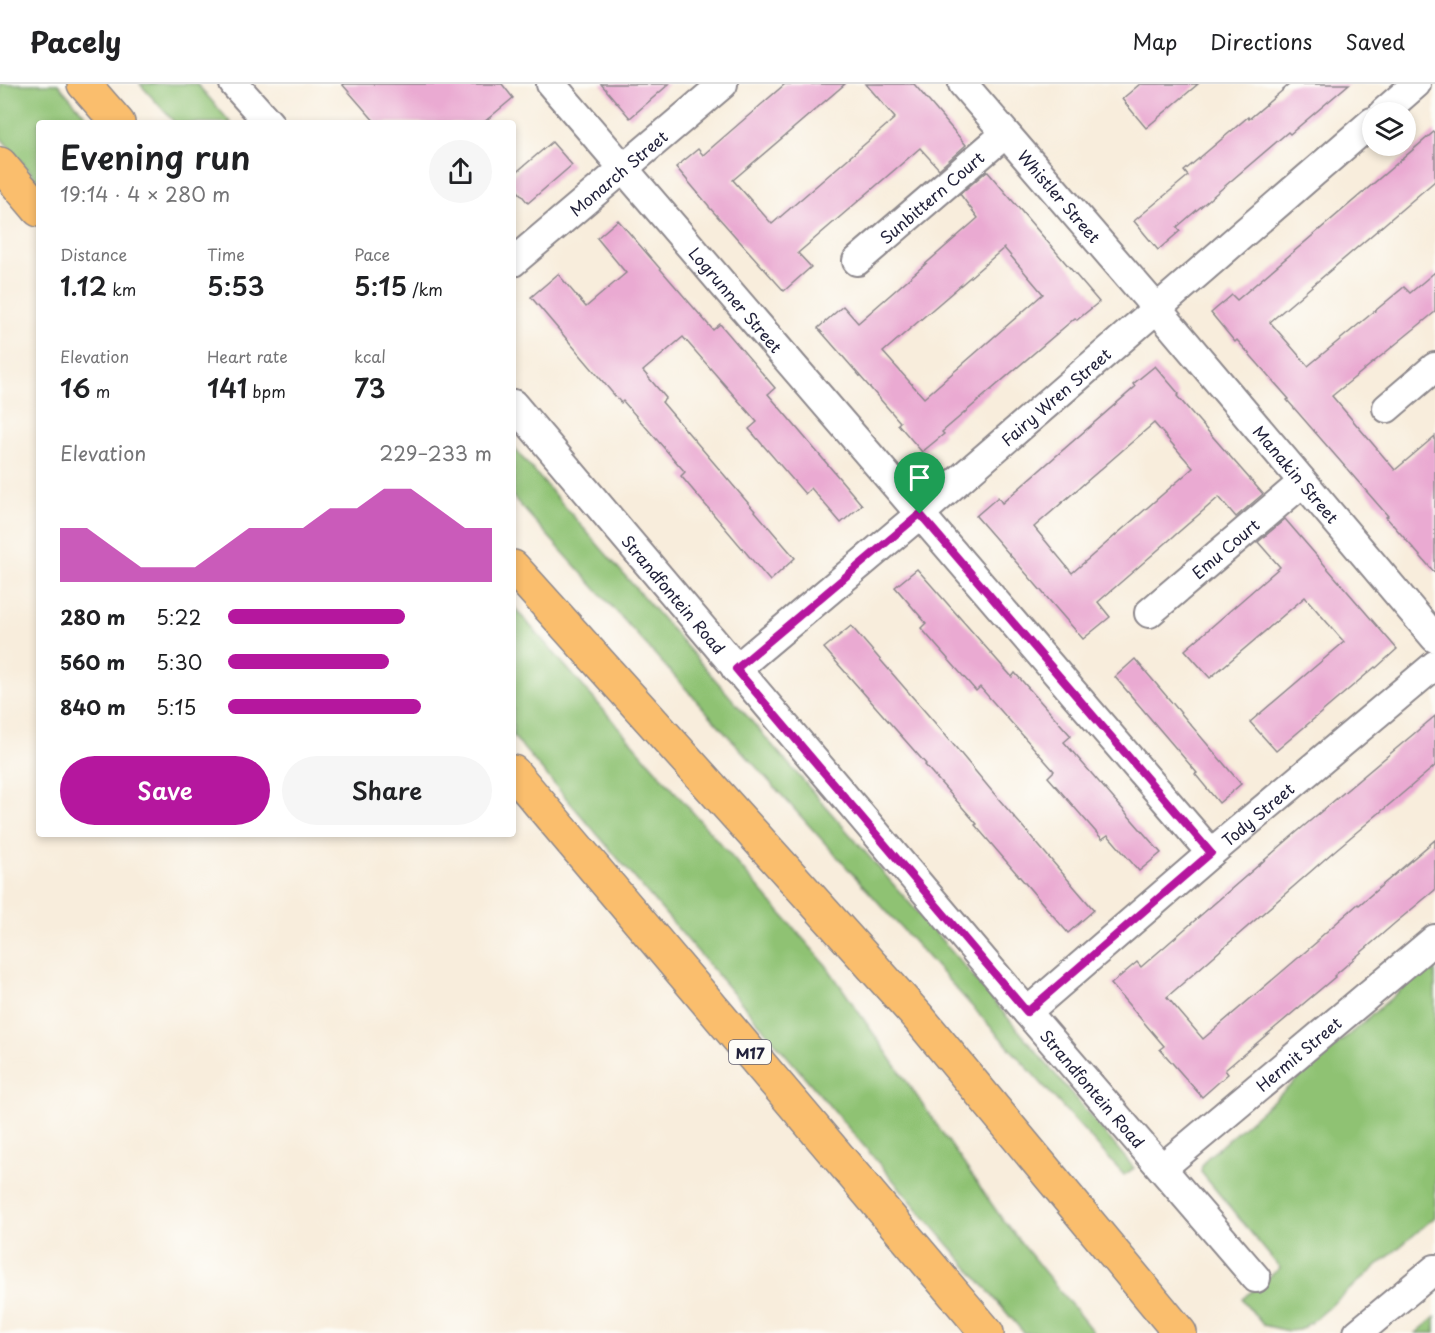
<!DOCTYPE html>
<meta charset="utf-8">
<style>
:root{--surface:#fff;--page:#f6f6f6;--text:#202124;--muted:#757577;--line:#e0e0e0;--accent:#b5179e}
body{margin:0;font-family:"Playpen Sans",sans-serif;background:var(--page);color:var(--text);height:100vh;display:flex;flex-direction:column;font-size:22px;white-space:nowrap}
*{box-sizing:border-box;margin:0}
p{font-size:20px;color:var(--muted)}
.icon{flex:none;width:33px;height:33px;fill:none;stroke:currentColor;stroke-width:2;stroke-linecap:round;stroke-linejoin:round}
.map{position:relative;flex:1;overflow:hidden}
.drawer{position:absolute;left:36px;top:36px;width:480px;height:717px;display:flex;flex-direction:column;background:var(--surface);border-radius:6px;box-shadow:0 3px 9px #0003}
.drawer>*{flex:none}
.buttons{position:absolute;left:1362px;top:18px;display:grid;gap:12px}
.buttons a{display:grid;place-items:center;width:54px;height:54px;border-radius:50%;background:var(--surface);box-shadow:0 3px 9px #0003;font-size:30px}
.pin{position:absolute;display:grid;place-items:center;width:51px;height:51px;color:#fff;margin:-62px -26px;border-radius:50% 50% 50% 0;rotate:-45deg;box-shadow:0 0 6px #0007}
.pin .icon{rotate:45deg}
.round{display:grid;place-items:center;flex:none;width:63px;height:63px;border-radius:32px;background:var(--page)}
.summary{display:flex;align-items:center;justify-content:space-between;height:102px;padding:0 24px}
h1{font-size:33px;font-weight:600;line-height:45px}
.metrics{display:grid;grid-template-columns:repeat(3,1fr);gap:9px;height:102px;padding:6px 24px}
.metrics div{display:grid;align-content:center}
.metrics b{font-size:26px;font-weight:600}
.metrics small{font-size:16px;font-weight:400}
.metrics p{font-size:16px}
.chart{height:168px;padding:12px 24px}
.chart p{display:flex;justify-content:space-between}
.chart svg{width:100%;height:108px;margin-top:6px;fill:var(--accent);opacity:.7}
.button{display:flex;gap:12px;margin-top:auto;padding:12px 24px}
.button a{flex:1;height:69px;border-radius:36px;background:var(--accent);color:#fff;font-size:24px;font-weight:600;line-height:69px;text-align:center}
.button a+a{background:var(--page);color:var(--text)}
ul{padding:0 24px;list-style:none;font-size:20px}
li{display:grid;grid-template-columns:96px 72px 1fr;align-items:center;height:45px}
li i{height:15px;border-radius:8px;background:var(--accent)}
header{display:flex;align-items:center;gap:36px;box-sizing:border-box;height:84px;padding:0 30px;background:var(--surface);border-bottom:2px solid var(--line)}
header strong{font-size:28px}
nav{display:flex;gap:33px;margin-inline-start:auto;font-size:21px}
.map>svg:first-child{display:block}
.green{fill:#8fc273;stroke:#587257;stroke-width:1.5}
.building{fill:#eaaad2;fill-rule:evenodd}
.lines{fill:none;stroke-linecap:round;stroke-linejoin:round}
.street-casing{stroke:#8d888c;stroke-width:32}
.primary-casing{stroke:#8d888c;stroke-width:36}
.street{stroke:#fff;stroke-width:28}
.primary{stroke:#fabe6d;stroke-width:33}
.route-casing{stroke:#fff;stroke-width:12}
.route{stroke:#b5179e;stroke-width:8}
.labels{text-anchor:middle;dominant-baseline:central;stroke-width:4.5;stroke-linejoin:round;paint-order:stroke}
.shield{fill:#fdfcf7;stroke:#646373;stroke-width:1.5}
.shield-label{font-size:15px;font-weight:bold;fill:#22223b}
.street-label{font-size:16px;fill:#22223b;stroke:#fdfcf7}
</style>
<header>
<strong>Pacely</strong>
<nav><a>Map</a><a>Directions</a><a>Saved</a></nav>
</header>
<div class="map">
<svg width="1435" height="1249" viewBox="0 0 1435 1249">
<rect width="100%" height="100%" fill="#fdfcf7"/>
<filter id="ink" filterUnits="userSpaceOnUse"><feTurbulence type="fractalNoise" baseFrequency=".0167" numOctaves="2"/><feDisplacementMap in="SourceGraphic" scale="12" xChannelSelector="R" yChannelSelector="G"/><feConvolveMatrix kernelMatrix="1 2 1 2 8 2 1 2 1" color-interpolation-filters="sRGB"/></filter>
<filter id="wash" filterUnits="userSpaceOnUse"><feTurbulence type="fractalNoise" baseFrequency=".008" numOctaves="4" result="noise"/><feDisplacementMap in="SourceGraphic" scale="24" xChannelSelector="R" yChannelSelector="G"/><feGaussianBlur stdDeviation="1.35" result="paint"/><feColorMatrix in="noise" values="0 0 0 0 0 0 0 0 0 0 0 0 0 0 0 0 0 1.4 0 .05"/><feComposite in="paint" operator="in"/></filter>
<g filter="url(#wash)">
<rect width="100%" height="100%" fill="#f8eddc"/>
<g class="green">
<polygon points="0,0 58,0 92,39 39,39 39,98 0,53"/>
<polygon points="140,0 197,0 231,39 175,39"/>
<polygon points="513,363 966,884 1134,1084 1124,1091 513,413"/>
<polygon points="513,522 826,881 1002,1135 1094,1249 1024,1249 513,652"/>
<polygon points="1435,876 1435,1133 1310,1239 1299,1246 1288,1247 1263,1241 1242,1215 1280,1184 1201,1088 1202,1081 1207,1074"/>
<polygon points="1435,1233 1435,1249 1416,1249"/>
</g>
<g id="blocks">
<g class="building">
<polygon points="342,0 502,0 513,14 483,39 376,39"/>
<polygon points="601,0 669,0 630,34"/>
<polygon points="785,0 845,0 733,96 772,140 895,34 866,0 914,0 966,61 939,85 920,64 798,169 811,183 784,207 709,123 709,122 676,83 698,65 703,71"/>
<polygon points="1140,0 1198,0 1146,44 1122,15"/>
<polygon points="1290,0 1349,0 1290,50 1288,48 1177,143 1180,147 1158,166 1134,137 1188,92 1184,87 1248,33 1249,35"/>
<polygon points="1435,47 1435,97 1270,238 1308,282 1404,203 1410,209 1435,188 1435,228 1332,312 1395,386 1435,352 1435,489 1386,433 1388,432 1287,316 1289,315 1237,256 1235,258 1211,229 1232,211 1237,216"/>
<polygon points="552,58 572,81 528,119 513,101 513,91"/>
<path d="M987 87 1099 218 1077 236 1075 234 942 348 944 350 922 368 898 340 900 338 818 244 843 222 858 239 978 134 960 110ZM1004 164 1043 210 924 314 883 268Z"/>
<polygon points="618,136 713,246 720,240 775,304 768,310 862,421 841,439 811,404 805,410 749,345 757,338 683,253 643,287 666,314 662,318 795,474 770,497 681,392 685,388 623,317 621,319 531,213 558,190 586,223 626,189 597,154"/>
<path d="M1155 282 1179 310 1177 312 1263 410 1236 433 1219 413 1098 518 1110 533 1083 555 976 432 998 413 1002 419 1135 303 1133 300ZM1154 339 1193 384 1072 489 1034 443Z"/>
<polygon points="1285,435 1397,565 1376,584 1375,583 1276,667 1250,638 1344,558 1305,513 1210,594 1185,566 1280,483 1258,458"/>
<polygon points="917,485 1012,593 1015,589 1071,652 1064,658 1161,769 1139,787 1108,751 1102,755 1048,693 1054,687 980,603 976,607 921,544 926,539 895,503"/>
<polygon points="851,542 942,647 991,706 1094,826 1068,849 975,741 977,740 925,681 926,680 824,564"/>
<polygon points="1135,575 1241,700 1219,719 1195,690 1197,689 1115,593"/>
<polygon points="1435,632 1435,682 1333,768 1167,913 1203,955 1318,857 1317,856 1358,820 1359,821 1435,756 1435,806 1395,839 1334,892 1335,893 1225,986 1228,990 1202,1013 1160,965 1164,962 1111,900 1137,878 1141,883 1298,747"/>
</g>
</g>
</g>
<g filter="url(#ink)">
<use href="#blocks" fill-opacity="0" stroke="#8d888c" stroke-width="1.5"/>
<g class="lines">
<g class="street-casing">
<g id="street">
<polyline points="234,0 269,39"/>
<path id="s1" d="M551 0 1211 769"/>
<path id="s2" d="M963 0 1157 225 1435 554"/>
<polyline points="1384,28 1416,0"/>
<path id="s3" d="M857 177 1005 50"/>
<path id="s4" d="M513 178 723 0"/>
<path id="s5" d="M513 320 1027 928 1256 1194"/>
<polyline points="1387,324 1435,283"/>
<path id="s6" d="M1149 529 1303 398"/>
<path id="s7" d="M736 585 920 430 1372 38"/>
<path id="s8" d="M1027 928 1211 769 1435 581"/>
<path id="s9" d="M1162 1084 1435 855"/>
<polyline points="1358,1249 1435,1185"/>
</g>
</g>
<g class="primary-casing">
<g id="primary">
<polyline points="84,0 118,39"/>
<polyline points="0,80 39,126"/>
<polyline points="513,483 918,933 1180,1249"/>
<polyline points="513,688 987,1249"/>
</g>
</g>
<use href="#street" class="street"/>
<use href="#primary" class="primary"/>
</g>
</g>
<g class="lines" filter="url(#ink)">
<g class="route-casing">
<polygon id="route" points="920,430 1211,769 1027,928 736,585"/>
</g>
<use href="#route" class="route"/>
</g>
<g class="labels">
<rect class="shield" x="729" y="956" width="42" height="24" rx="4.5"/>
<g class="shield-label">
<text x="750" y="968">M17</text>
</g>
<g class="street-label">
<text stroke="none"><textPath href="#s4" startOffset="138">Monarch Street</textPath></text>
<text stroke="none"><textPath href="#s2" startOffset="148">Whistler Street</textPath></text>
<text stroke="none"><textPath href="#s3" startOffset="98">Sunbittern Court</textPath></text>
<text stroke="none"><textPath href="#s1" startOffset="284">Logrunner Street</textPath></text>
<text stroke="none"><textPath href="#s7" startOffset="420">Fairy Wren Street</textPath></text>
<text stroke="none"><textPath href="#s2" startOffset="513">Manakin Street</textPath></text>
<text stroke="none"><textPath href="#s6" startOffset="100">Emu Court</textPath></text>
<text stroke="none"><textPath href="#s5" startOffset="249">Strandfontein Road</textPath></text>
<text stroke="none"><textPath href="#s8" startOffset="304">Tody Street</textPath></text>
<text stroke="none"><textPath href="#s9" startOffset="178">Hermit Street</textPath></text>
<text stroke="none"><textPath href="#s5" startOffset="897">Strandfontein Road</textPath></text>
</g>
</g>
</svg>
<div class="buttons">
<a><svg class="icon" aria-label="layers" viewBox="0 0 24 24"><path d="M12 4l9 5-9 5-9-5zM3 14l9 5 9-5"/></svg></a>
</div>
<div class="pin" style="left:920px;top:430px;background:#1e9e55"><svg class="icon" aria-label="arrive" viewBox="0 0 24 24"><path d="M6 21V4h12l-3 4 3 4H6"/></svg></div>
<section class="drawer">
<div class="summary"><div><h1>Evening run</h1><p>19:14 · 4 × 280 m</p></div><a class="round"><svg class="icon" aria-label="share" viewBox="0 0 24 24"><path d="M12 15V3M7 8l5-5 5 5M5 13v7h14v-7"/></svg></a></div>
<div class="metrics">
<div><p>Distance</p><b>1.12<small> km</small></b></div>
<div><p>Time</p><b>5:53</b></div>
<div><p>Pace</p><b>5:15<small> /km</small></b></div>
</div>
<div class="metrics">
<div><p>Elevation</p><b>16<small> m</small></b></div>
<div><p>Heart rate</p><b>141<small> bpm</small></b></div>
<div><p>kcal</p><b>73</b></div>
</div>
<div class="chart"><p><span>Elevation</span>229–233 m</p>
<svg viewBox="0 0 160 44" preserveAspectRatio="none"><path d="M0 44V22L10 22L20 30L30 38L40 38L50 38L60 30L70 22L80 22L90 22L100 14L110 14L120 6L130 6L140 14L150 22L160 22V44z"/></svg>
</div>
<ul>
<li><b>280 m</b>5:22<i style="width:67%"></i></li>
<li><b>560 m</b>5:30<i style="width:61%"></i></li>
<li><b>840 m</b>5:15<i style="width:73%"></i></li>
</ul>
<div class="button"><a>Save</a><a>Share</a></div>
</section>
</div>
